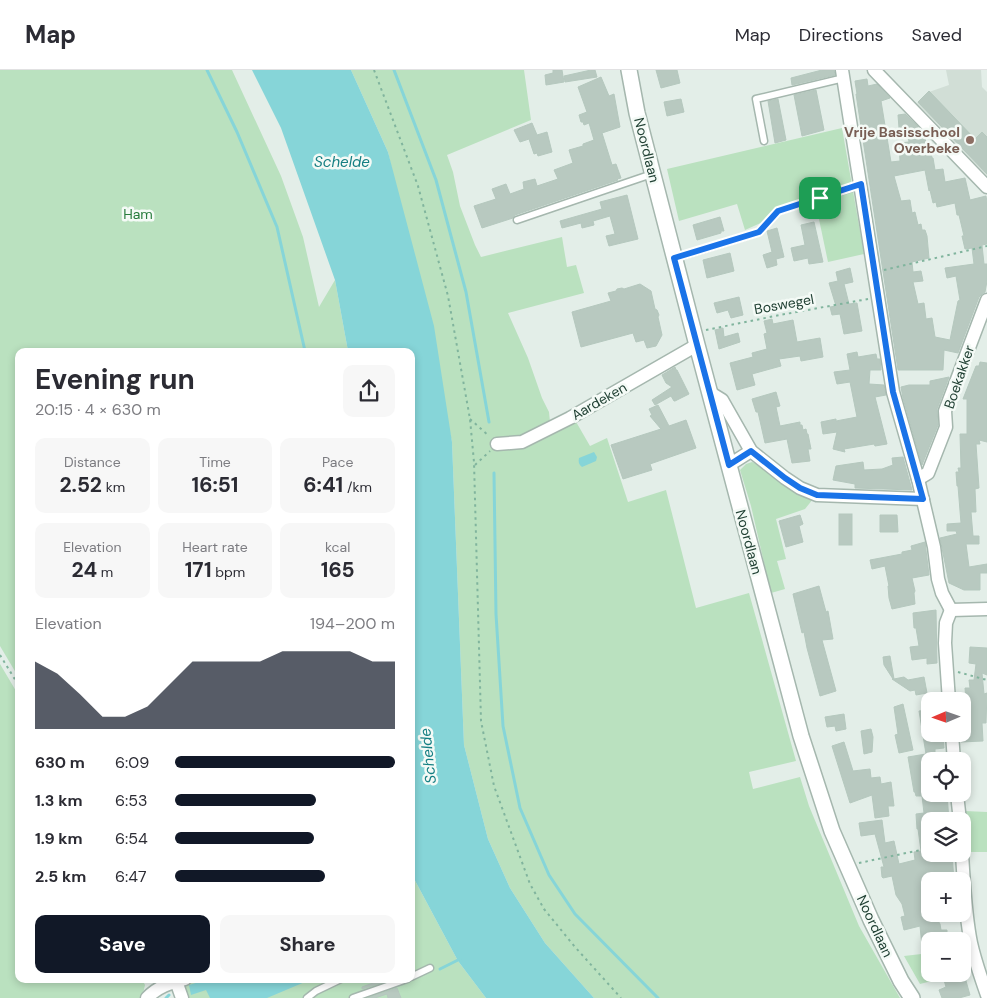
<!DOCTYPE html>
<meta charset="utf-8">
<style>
:root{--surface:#fff;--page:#f7f7f7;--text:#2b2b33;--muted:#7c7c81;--line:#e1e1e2;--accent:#111827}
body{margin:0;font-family:"DM Sans",sans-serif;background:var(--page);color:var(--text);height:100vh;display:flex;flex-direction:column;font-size:19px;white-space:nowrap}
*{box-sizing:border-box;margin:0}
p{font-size:16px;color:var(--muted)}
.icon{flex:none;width:28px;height:28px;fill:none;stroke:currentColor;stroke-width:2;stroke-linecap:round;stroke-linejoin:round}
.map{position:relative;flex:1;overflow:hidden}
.drawer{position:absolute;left:15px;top:278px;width:400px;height:635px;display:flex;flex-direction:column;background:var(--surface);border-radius:10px;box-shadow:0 2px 8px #0003}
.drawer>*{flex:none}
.needle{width:32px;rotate:268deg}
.fabs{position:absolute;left:921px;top:622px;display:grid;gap:10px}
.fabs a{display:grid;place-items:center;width:50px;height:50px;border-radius:10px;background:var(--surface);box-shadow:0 2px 8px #0003;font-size:25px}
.pin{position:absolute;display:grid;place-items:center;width:42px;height:42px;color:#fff;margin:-21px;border-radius:10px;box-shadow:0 2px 8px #0006}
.round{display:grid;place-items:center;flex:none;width:52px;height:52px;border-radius:10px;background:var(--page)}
.overview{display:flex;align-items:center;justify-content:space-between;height:85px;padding:0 20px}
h1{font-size:28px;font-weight:700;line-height:38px}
.figures{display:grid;grid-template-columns:repeat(3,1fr);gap:8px;height:85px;padding:5px 20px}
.figures div{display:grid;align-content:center;border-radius:10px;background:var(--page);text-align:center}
.figures b{font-size:21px;font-weight:700}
.figures small{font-size:14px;font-weight:400}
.figures p{font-size:14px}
.chart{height:140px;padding:10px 20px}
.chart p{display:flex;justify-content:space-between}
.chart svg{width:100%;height:90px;margin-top:5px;fill:var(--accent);opacity:.7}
.button{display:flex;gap:10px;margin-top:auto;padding:10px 20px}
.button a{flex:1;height:58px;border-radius:10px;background:var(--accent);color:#fff;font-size:20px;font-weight:700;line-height:58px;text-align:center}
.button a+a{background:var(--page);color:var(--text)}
ul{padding:0 20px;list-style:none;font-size:16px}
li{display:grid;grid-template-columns:80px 60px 1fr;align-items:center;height:38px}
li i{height:12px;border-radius:6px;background:var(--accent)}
header{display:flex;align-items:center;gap:30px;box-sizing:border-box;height:70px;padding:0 25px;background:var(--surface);border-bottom:1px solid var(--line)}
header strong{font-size:24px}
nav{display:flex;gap:28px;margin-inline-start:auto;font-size:18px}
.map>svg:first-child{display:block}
.built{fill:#d1ded6}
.green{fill:#bae1bf}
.water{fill:#86d5d8}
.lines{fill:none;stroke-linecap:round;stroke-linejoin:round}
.stream{stroke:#86d5d8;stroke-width:3}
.building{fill:#b8c9c0;stroke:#b5c8be;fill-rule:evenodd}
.service-casing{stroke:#a5b7ae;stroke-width:9}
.minor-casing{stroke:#a5b7ae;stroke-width:15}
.tertiary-casing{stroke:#a5b7ae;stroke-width:18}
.path{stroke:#80b49d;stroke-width:2;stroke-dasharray:2.5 4;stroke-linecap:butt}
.service{stroke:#fff;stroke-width:6}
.minor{stroke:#fff;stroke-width:12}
.tertiary{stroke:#fff;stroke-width:15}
.route-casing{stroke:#fff;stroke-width:10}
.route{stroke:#1a73e8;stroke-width:6}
.education-dot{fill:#8d6e63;stroke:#f4faf6;stroke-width:2}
.labels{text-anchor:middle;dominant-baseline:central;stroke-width:5;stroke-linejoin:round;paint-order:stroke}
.education-label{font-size:14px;font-weight:bold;fill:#785e54;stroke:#f4faf6;text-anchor:end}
.street-label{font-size:14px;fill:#214134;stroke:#f4faf6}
.park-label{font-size:14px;fill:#277c3d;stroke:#f4faf6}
.water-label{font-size:15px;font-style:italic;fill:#157f83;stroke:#f4faf6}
</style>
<header>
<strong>Map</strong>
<nav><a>Map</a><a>Directions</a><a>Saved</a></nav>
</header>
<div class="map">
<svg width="987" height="928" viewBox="0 0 987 928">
<rect width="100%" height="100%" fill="#e3eee8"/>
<polygon class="built" points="946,0 981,0 982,17 987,22 987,106 917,33 929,22 949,15"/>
<g class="green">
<polygon points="0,0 232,0 281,106 303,167 319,237 335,210 348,281 19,281 19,608 0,576"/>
<polygon points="351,0 524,0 531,50 447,85 453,102 460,136 475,175 481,187 562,167 567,197 576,195 584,223 508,243 528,288 542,328 549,342 550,352 575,350 590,376 607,368 628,432 666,420 696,538 749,523 796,691 749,702 753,719 800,707 809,736 859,856 900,928 594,928 545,873 510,818 488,769 464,675 452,372 388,82"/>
<polygon points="842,58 864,184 828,192 816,135 813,128 774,138 774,147 745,160 737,134 679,151 667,99"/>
<polygon points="752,392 761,396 789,419 813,429 805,439 776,449 786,489 777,491 785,519 771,523 751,436 740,400 746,394"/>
<polygon points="0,594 19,626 19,909 142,909 145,915 142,928 0,928"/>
<polygon points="965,741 987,742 987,782 969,782"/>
<polygon points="411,803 458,891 486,928 182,928 185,909 411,909"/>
<polygon points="930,883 930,904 959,904 920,914 904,886"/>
</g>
<g class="water">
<polygon points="252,0 351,0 388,82 434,256 452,372 464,675 488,769 510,818 545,873 594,928 486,928 458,891 411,803 411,281 348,281 335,210 281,58"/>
<path d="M594 382 597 387 596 391 582 397C579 395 578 392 579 388Z"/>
<polygon points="209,909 312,909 267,928 210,928 206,920 191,925 189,915"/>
</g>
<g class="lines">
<g class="stream">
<polyline points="207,0 237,62 277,157 305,281"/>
<polyline points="394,0 436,110 466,222 489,352"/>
<polyline points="494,403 496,544 503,656 520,738 549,805 575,844 658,928"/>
<polyline points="440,899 460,889"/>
<polyline points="166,928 169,925"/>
</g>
</g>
<g class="building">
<polygon points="553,0 562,0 564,12 546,15 545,5 553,3"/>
<polygon points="591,0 595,0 597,7 565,12 564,6"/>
<polygon points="656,0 677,0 680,13 661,18"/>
<polygon points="822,0 834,0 835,5 792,15 791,8"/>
<polygon points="601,7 609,26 614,24 620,57 602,63 612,95 616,94 621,108 617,109 618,110 515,145 513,148 482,158 474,136 496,129 492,119 506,114 510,124 524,119 523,112 535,109 537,116 558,109 554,100 573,93 569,80 583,76 583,74 594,70 589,53 584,55 583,52 581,52 579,45 587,42 578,17"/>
<path d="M867 9 868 16 877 14 890 28 881 31 891 92 900 91 899 73 909 72 907 57 899 58 898 45 905 44 918 57V60H921L925 65 926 77 930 76 932 88H933L935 100 943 99 945 112 965 108 970 130 986 126 987 132V174L982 175 984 194H987V211L985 222 982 224 979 227 958 283 944 280 943 300H898L856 24H857L855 11ZM925 100 929 121 930 120 933 133 936 132 937 137 955 133 957 145H959L964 166H962L965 179 972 178 974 194 945 198 947 208 956 206 960 230 958 231 950 270 935 267 932 248 926 249 924 233 918 234 913 212 923 211 921 201 913 202 912 192 929 188 927 166 925 160H922L921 154 918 155 915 142 912 143 910 130 901 131 894 106Z"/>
<polygon points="816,20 824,60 802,66 794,25"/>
<polygon points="929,21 975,69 982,62 987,67 987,104 918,32"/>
<polygon points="681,29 684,42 667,46 664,32"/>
<polygon points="778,29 786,70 775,73 768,31"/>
<polygon points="532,53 537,65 547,62 552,82 538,86 537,83 534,84 529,69 520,72 514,60"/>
<polygon points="627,125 638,169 609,176 606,166 615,164 610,146 593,151 594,155 582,158 581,153 562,158 560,151 602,139 600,132"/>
<polygon points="720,147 724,161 721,161 721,163 697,170 693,155"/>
<polygon points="814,152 823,192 809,194 808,188 794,191 791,178 805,175 801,155"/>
<polygon points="777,158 784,187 776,189 777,195 767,198 763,185 772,182 767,161"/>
<polygon points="730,183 734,201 707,208 703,190"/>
<polygon points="850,198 853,212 844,214 849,234 857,233 862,261 844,264 840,244 832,245 830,237 836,236 829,213 838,211 836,202"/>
<polygon points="640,214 651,221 655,239 657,240 659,245 658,247 662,265 656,276 647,278 644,270 636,272 633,263 581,277 572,242 611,231 608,223 616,221 617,219 622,218 624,219"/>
<polygon points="739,227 743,245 731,248 728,240 717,243 714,233"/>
<polygon points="772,249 773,254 793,250 797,272 820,268 823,287 801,291 800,286 779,289 781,296 752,304 755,315 737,320 730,293 753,287 752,283 767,279 764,264 767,263 764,251"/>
<polygon points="723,258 724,267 738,263 740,272 719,279 715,260"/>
<polygon points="857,282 858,287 876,284 877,289 880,289 881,300 870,300 869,314 884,315 886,325 875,327 887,374 875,376 874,374 844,379 845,382 833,379 837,362 823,364 821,352 836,349 836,351 857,347 850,312 837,314 834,302 850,300 847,284"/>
<polygon points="980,292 987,293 987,372 979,370 980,374 976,374 979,418 975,419 976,442 971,442 973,466 979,466 979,474 966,474 969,497 987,494 987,503 980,503 980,520 964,520 949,513 940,468 957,464 956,461 947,461 947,454 961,453 958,416 957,416 956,402 959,402 958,398 961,398 960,364 967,364 967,329 963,329 976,296 979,296"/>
<polygon points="675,297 676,300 677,300 689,324 675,331 674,331 671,326 655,335 652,330 672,317 666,313 662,305"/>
<polygon points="949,307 937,339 938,355 922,395 903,328 901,317 909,315 930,315 930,311"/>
<polygon points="776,322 780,336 776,337 780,356 800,352 800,355 802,355 803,360 806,359 807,364 808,364 811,379 808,379 810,391 792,393 787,369 765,373 758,342 756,342 752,329"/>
<polygon points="658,335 669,356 686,350 696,378 650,394 652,400 623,409 611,375 661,359 650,346 652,345 649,339"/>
<polygon points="903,387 912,420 855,418 855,414 833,410 836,396 863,392 864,400 882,399 893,395 892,388"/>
<rect x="839" y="444" width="13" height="31"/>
<polygon points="800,445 803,454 799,456 803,472 786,477 779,451"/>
<polygon points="880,445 897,445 898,462 880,462"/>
<polygon points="925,472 929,505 912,508 915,521 914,523 915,534 892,539 889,528 888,516 889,516 885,496 872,499 870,490 902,484 902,482 912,480 911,476"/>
<polygon points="819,516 826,542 828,541 833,569 822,570 836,621 820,626 807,578 804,562 802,563 793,524"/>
<polygon points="936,540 937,593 927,594 927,588 912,590 910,577 919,576 916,558 914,558 913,543"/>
<polygon points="970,577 987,578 987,605 982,603 984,624 987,623 986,653 982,653 983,671 961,672 961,664 962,664 962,645 967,645 965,618 970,618 969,610 974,610 976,594 969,593"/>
<polygon points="890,586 894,609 904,607 908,610 924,607 927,623 916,625 915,620 910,621 892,609 893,609 884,595 883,587"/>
<polygon points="903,634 913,680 899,683 895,665 898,664 894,637"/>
<polygon points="930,640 930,666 943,664 944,678 935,679 935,685 930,686 930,724 947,724 949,751 930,751 930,784 952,784 954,811 930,811 930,844 934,844 940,854 941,860 947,860 947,871 930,871 930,875 922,876 920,856 904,860 901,847 905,846 902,834 896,825 892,806 883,808 882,807 881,797 884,797 875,764 861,766 859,753 882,750 885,773 894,771 899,794 915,790 914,782 921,781 918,759 917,759 916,744 924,743 922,726 916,726 915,722 914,722 908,687 926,684 919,641"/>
<polygon points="844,644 846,659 836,661 835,656 827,657 825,647"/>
<polygon points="871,659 873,667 872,682 864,684 861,661"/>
<polygon points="844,672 853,701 870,699 871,708 880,707 881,714 891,712 894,736 888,736 889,746 875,748 872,725 850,733 832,676"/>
<polygon points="964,904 970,925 959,928 942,928 939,920 946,917 944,910"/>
<polygon points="372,909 393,909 362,919 362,917 373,913"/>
<polygon points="397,918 401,928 388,928 387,924 375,928 368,928"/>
</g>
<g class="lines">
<g class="service-casing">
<g id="service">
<polyline points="764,71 756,29 844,8"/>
<polyline points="517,150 652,104"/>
<polyline points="675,188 759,162 778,141 861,115"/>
<polyline points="411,907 430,898"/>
<polyline points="307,928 316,921 341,909"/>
<polyline points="353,928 407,909"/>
</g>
</g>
<g class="minor-casing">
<g id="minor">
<polyline points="842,0 893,322 918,409 934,477 938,509 942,523 951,540"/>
<polyline points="874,0 987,117"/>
<polyline points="709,322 722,330 751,381 785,408 800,418 817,425 923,429"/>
<polyline points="497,374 522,372 570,348 697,275"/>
<polyline points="729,395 751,381"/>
<polyline points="918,409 928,403 946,357 945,341 987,230"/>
<polyline points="951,540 987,539"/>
<polyline points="949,631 945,573 946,553 951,540"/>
<polyline points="952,664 954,691"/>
<polyline points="957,724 960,751"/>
<path d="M962 784C964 813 965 844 971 873 975 891 981 908 987 925"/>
<polyline points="176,911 182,928"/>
<path d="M147 928C157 917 170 913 185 909"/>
</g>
</g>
<g class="tertiary-casing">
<polyline id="tertiary" points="629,0 637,43 697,275 801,666 832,761 871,850 901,911 912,928"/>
</g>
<g class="path">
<polyline points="374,0 418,116 448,226 470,349 474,392 481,651 494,716 530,814 544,839 575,877 621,928"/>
<polyline points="884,200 987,176"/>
<polyline points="706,260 780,245 868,229"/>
<polyline points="470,349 489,366"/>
<polyline points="475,395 490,381"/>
<polyline points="0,585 19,616"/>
<polyline points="958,602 987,610"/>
<polyline points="859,793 930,778"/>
</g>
<use href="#service" class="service"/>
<use href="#minor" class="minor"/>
<use href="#tertiary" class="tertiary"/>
</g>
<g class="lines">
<g class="route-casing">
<polygon id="route" points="861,114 893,322 923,429 817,425 800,418 785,408 751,381 729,395 674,188 759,162 778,141"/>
</g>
<use href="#route" class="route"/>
</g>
<circle class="education-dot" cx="970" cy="70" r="5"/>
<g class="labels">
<g class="education-label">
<text x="960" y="62">Vrije Basisschool<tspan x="960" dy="16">Overbeke</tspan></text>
</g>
<g class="street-label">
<text transform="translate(647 80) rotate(76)">Noordlaan</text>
<text transform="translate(784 234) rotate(-10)">Boswegel</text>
<text transform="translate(959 307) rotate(-71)">Boekakker</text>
<text transform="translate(599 331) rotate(-30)">Aardeken</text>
<text transform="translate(749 472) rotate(75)">Noordlaan</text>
<text transform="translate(875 856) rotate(65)">Noordlaan</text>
</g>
<g class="park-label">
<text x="138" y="144">Ham</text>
</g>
<g class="water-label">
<text x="342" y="92">Schelde</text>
<text transform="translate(428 686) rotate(-96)">Schelde</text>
</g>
</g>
</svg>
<div class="fabs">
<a><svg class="needle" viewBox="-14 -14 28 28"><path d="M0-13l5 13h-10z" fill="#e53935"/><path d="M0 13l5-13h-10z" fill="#7c7c81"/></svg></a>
<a><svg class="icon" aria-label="locate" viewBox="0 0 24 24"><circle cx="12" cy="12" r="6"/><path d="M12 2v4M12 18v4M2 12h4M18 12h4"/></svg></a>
<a><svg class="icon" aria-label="layers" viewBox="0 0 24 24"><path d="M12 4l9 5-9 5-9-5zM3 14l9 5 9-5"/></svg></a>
<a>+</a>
<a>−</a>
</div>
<div class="pin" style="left:820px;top:128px;background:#1e9e55"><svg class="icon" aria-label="arrive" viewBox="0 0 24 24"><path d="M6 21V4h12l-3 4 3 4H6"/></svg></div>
<section class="drawer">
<div class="overview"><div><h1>Evening run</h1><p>20:15 · 4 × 630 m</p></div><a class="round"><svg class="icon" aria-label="share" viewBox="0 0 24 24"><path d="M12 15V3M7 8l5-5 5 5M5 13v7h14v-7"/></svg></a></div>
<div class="figures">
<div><p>Distance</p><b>2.52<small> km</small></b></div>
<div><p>Time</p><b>16:51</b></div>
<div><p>Pace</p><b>6:41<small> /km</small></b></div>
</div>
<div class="figures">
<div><p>Elevation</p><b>24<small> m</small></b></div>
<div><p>Heart rate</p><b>171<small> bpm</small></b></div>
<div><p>kcal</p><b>165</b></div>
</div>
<div class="chart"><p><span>Elevation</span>194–200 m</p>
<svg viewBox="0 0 160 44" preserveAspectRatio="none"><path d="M0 44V11L10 17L20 27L30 38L40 38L50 33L60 22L70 11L80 11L90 11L100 11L110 6L120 6L130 6L140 6L150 11L160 11V44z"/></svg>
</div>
<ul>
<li><b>630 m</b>6:09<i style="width:100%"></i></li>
<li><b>1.3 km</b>6:53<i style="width:64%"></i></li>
<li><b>1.9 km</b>6:54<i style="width:63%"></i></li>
<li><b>2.5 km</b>6:47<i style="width:68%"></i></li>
</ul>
<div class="button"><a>Save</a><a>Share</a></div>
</section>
</div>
